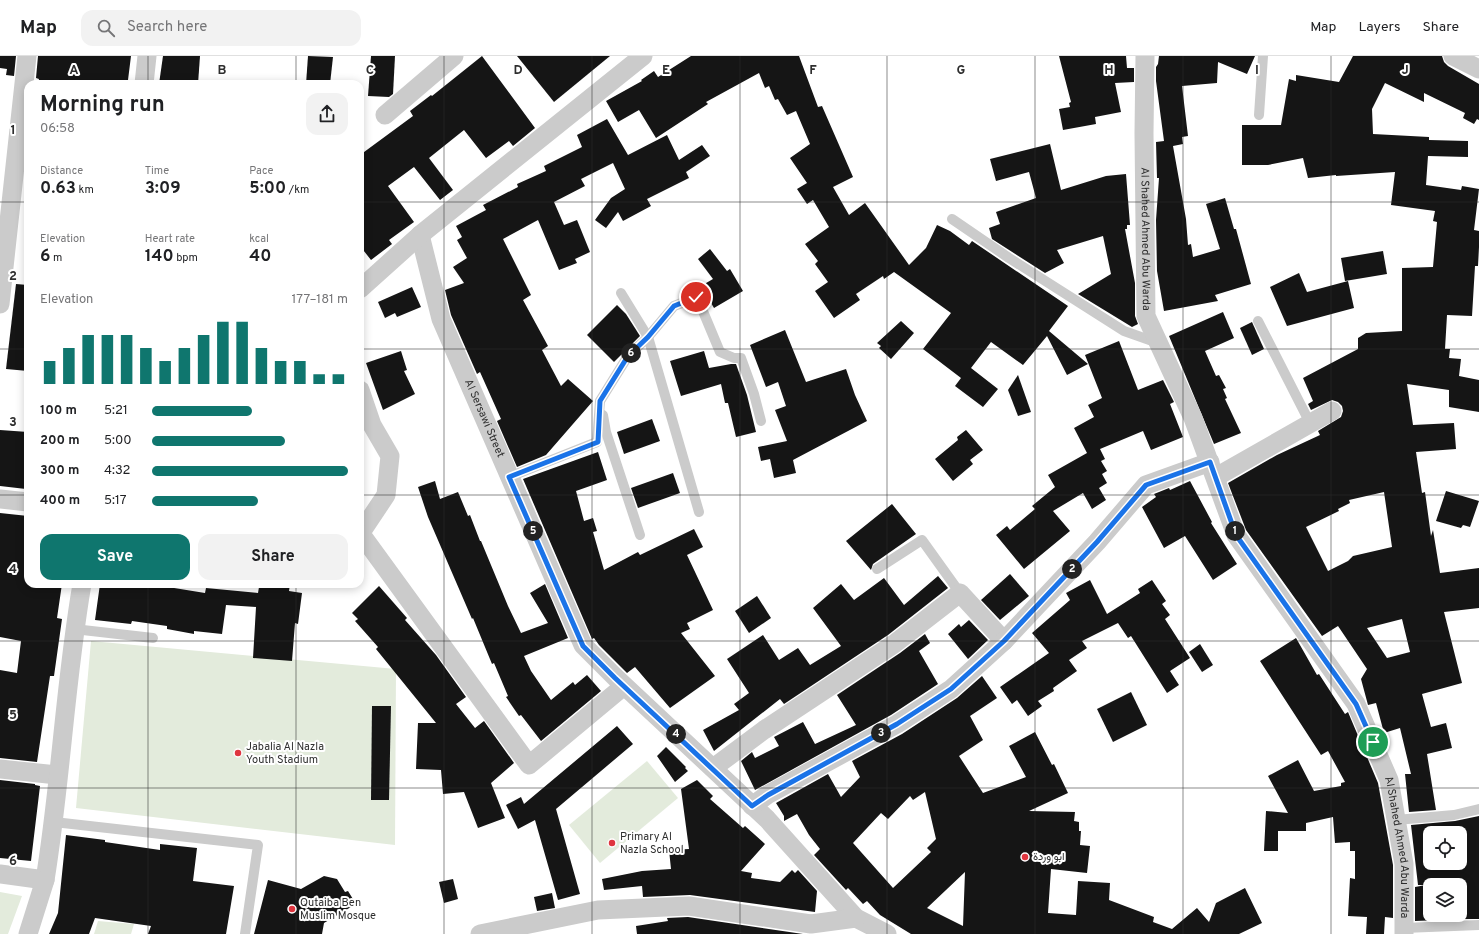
<!DOCTYPE html>
<meta charset="utf-8">
<style>
:root{--surface:#fff;--page:#f2f2f2;--text:#202124;--muted:#757577;--line:#e0e0e0;--accent:#0f766e}
body{margin:0;font-family:Overpass,Vazirmatn,sans-serif;background:var(--page);color:var(--text);height:100vh;display:flex;flex-direction:column;font-size:15px;white-space:nowrap}
*{box-sizing:border-box;margin:0}
p{font-size:13px;color:var(--muted)}
.icon{flex:none;width:22px;height:22px;fill:none;stroke:currentColor;stroke-width:2;stroke-linecap:round;stroke-linejoin:round}
.map{position:relative;flex:1;overflow:hidden}
.panel{position:absolute;left:24px;top:24px;width:340px;height:508px;display:flex;flex-direction:column;background:var(--surface);border-radius:12px;box-shadow:0 2px 10px #0003}
.panel>*{flex:none}
.controls{position:absolute;left:1423px;top:770px;display:grid;gap:8px}
.controls a{display:grid;place-items:center;width:44px;height:44px;border-radius:8px;background:var(--surface);box-shadow:0 2px 10px #0003;font-size:20px}
.pin{position:absolute;display:grid;place-items:center;width:34px;height:34px;color:#fff;margin:-17px;border:2px solid #fff;border-radius:50%;box-shadow:0 1px 4px #0007}
.km{position:absolute;width:20px;height:20px;margin:-10px;border-radius:50%;background:#222;color:#fff;font-size:11px;line-height:20px;text-align:center}
.round{display:grid;place-items:center;flex:none;width:42px;height:42px;border-radius:12px;background:var(--page)}
.overview{display:flex;align-items:center;justify-content:space-between;height:68px;padding:0 16px}
h1{font-size:22px;font-weight:700;line-height:30px}
.metrics{display:grid;grid-template-columns:repeat(3,1fr);gap:6px;height:68px;padding:4px 16px}
.metrics div{display:grid;align-content:center}
.metrics b{font-size:17px;font-weight:700}
.metrics small{font-size:11px;font-weight:400}
.metrics p{font-size:11px}
.chart{height:112px;padding:8px 16px}
.chart p{display:flex;justify-content:space-between}
.chart svg{width:100%;height:72px;margin-top:4px;stroke:var(--accent);stroke-width:6}
.primary-button{display:flex;gap:8px;margin-top:auto;padding:8px 16px}
.primary-button a{flex:1;height:46px;border-radius:12px;background:var(--accent);color:#fff;font-size:16px;font-weight:700;line-height:46px;text-align:center}
.primary-button a+a{background:var(--page);color:var(--text)}
ul{padding:0 16px;list-style:none;font-size:13px}
li{display:grid;grid-template-columns:64px 48px 1fr;align-items:center;height:30px}
li i{height:10px;border-radius:5px;background:var(--accent)}
header{display:flex;align-items:center;gap:24px;box-sizing:border-box;height:56px;padding:0 20px;background:var(--surface);border-bottom:1px solid var(--line)}
header strong{font-size:19px}
nav{display:flex;gap:22px;margin-inline-start:auto;font-size:14px}
.search{width:280px;height:36px;background:var(--page);display:flex;align-items:center;gap:10px;box-sizing:border-box;padding:0 14px;border-radius:12px;color:var(--muted);font-size:15px}
.map>svg:first-child{display:block}
.green{fill:#e3ebdc}
.building{fill:#151515;fill-rule:evenodd}
.lines{fill:none;stroke-linecap:round;stroke-linejoin:round}
.lane{stroke:#cbcbcb;stroke-width:10}
.street{stroke:#cbcbcb;stroke-width:19}
.route-casing{stroke:#fff;stroke-width:8}
.route{stroke:#1a73e8;stroke-width:5}
.grid{fill:none;stroke:#2e2e2e;stroke-width:1;stroke-opacity:0.55}
.poi-dot{fill:#df353f;stroke:#fff;stroke-width:1.5}
.labels{text-anchor:middle;dominant-baseline:central;stroke-width:4;stroke-linejoin:round;paint-order:stroke}
.street-label{font-size:11px;fill:#2e2e2e;stroke:#fff}
.poi-label{font-size:11px;fill:#2e2e2e;stroke:#fff;text-anchor:start}
.grid-label{font-size:13px;text-anchor:middle;font-weight:bold;fill:#2e2e2e;stroke:#fff;stroke-width:4;stroke-linejoin:round;paint-order:stroke}
</style>
<header>
<strong>Map</strong>
<div class="search"><svg class="icon" aria-label="search" viewBox="0 0 24 24"><circle cx="10" cy="10" r="6"/><path d="M15 15l6 6"/></svg>Search here</div>
<nav><a>Map</a><a>Layers</a><a>Share</a></nav>
</header>
<div class="map">
<svg width="1479" height="878" viewBox="0 0 1479 878">
<rect width="100%" height="100%" fill="#fff"/>
<g class="green">
<polygon points="91,585 396,613 395,789 76,752"/>
<polygon points="647,705 678,742 600,807 569,769"/>
<polygon points="0,836 22,840 8,878 0,878"/>
<polygon points="98,865 134,868 131,878 94,878"/>
</g>
<g class="building">
<polygon points="0,0 16,0 14,20 6,19 7,13 0,12"/>
<polygon points="38,0 131,0 128,24 124,24 124,28 38,28 39,23 36,22"/>
<polygon points="163,0 200,0 198,28 159,28"/>
<polygon points="308,0 333,1 330,28 306,28"/>
<polygon points="371,0 395,0 393,38 389,41 368,40"/>
<polygon points="482,0 535,72 513,90 509,85 486,102 464,74 429,102 453,134 440,144 414,111 388,130 414,166 389,184 392,188 371,204 360,190 360,99 413,60 410,55 431,39 432,40"/>
<polygon points="517,0 610,0 554,46"/>
<polygon points="691,0 799,0 818,51 822,50 853,121 833,131 849,159 865,147 909,209 926,192 937,169 950,175 969,189 972,185 1068,250 1049,275 1088,308 1067,319 1047,280 1023,309 991,286 971,312 998,333 983,351 955,330 961,322 923,293 951,257 894,216 884,223 883,220 856,238 860,244 834,262 815,235 828,226 815,208 818,205 805,188 829,171 813,144 807,148 797,133 807,127 790,102 810,88 796,55 787,59 778,43 775,44 769,30 765,32 759,17 706,46 708,48 656,82 639,54 618,66 606,45 642,25 641,24 654,15 658,21"/>
<polygon points="1059,0 1126,0 1127,12 1134,12 1134,26 1115,27 1121,56 1095,61 1096,68 1063,74 1059,53 1070,51 1069,47 1071,46"/>
<polygon points="1159,0 1255,0 1247,18 1218,6 1217,27 1182,30 1188,80 1182,81 1183,88 1173,90 1186,163 1188,189 1191,188 1193,201 1220,193 1206,148 1225,142 1234,173 1236,173 1251,228 1215,239 1218,245 1164,255 1157,215 1156,164 1159,122 1157,122 1156,86 1164,85 1156,25 1156,11 1158,8"/>
<path d="M1353 0H1442L1444 6 1448 10 1479 28V64L1477 63 1474 68 1463 62 1465 57 1424 37V46L1385 27 1372 53 1373 78 1429 81V84L1468 85V101L1428 100 1426 129 1461 134 1462 130 1479 133 1474 174 1479 175V191L1478 210H1475L1472 260 1447 259 1445 293H1450L1449 302 1461 303 1459 320 1479 324V356L1449 351V334L1407 328 1413 369 1454 367 1456 393 1416 396 1422 437 1425 436 1431 480 1433 474 1440 517 1479 512V552L1444 556 1462 627 1422 638 1431 671 1446 667 1452 692 1427 698 1436 754 1409 756 1405 718H1411L1400 672 1384 677 1376 647 1368 649 1361 623 1367 613 1338 570 1322 580 1246 474 1228 427 1277 399 1320 379 1318 375 1341 361 1343 355 1342 350 1338 346 1332 344 1311 354 1308 348 1313 345 1303 322 1358 293V282L1366 277 1402 275V212L1433 211 1437 166 1433 165 1435 155 1391 149 1395 116 1336 120V119L1308 122 1303 102 1268 109H1242V69H1281L1289 23 1296 25V19L1339 26ZM1384 436 1392 491 1353 500 1348 505 1328 515 1306 471 1339 455 1338 453 1350 447 1349 444ZM1402 563 1410 596 1387 602 1367 572Z"/>
<polygon points="607,63 628,99 667,79 679,104 702,89 710,100 686,116 689,122 647,143 651,150 623,165 618,156 606,172 595,164 611,142 625,133 613,107 581,123 585,130 554,146 564,169 577,164 590,196 575,203 577,207 559,214 538,164 503,183 531,239 523,244 548,290 542,294 561,330 568,323 593,345 546,399 517,411 497,365 501,363 480,316 477,318 451,259 445,234 464,227 453,211 467,202 457,184 462,181 456,170 486,154 483,149 518,131 517,128 546,115 544,110 582,91 577,79"/>
<polygon points="1050,88 1061,134 1106,120 1126,118 1130,169 1127,169 1127,173 1125,173 1135,227 1135,260 1138,268 1132,271 1078,238 1111,218 1103,180 1057,194 1064,207 1045,217 992,183 989,172 1000,168 996,156 1036,142 1029,116 996,125 990,103"/>
<polygon points="710,193 727,215 730,213 743,235 714,252 701,230 713,223 698,203"/>
<polygon points="1383,195 1387,218 1345,225 1341,202"/>
<polygon points="1299,217 1307,236 1348,225 1354,252 1287,270 1270,231"/>
<polygon points="16,228 28,229 28,315 6,313"/>
<polygon points="412,231 421,251 397,261 395,257 385,262 378,246"/>
<polygon points="617,249 626,258 640,280 614,306 587,279"/>
<polygon points="1223,256 1234,282 1205,295 1216,320 1219,319 1226,332 1223,333 1227,342 1225,343 1241,377 1214,388 1169,280"/>
<polygon points="901,265 914,277 891,303 879,292 881,290 877,287"/>
<polygon points="1252,266 1264,293 1252,299 1240,272"/>
<polygon points="785,274 806,326 846,313 855,339 867,365 793,404 796,417 774,422 770,403 761,405 758,391 787,385 775,354 786,350 778,326 766,331 750,289"/>
<polygon points="1119,285 1138,334 1163,324 1174,346 1170,348 1183,381 1151,394 1143,375 1100,393 1105,403 1101,405 1107,415 1102,418 1107,427 1099,432 1106,444 1092,453 1083,437 1053,455 1070,475 1024,513 996,479 1007,470 1010,474 1035,453 1032,450 1055,431 1048,419 1087,397 1074,372 1094,361 1088,349 1102,342 1085,299"/>
<polygon points="401,295 407,314 404,315 415,338 383,354 366,307"/>
<polygon points="704,295 709,312 731,308 736,308 747,339 756,376 736,381 728,347 725,347 721,328 681,340 670,305"/>
<polygon points="1018,319 1031,356 1018,360 1008,334"/>
<polygon points="652,363 660,385 624,398 617,376"/>
<polygon points="0,374 28,376 28,415 26,433 0,430"/>
<polygon points="966,374 983,394 970,404 973,408 953,425 935,403 958,384 957,381"/>
<polygon points="598,396 607,424 576,435 584,465 593,462 597,475 593,476 604,514 638,496 640,499 694,473 703,491 687,499 713,554 687,567 690,573 681,577 715,620 670,652 635,611 627,617 599,589 594,582 592,583 523,423"/>
<polygon points="673,417 680,437 638,452 631,432"/>
<polygon points="435,425 440,443 458,436 468,460 470,459 480,485 481,485 508,550 521,577 548,567 530,537 545,528 568,582 524,600 531,615 551,644 573,626 575,629 587,619 601,635 541,685 521,659 519,660 506,641 508,640 494,607 492,608 473,562 472,563 428,461 418,431"/>
<polygon points="1190,425 1212,466 1211,467 1237,508 1213,524 1185,480 1164,492 1142,451 1156,441 1154,438 1169,432 1170,434"/>
<polygon points="1446,435 1479,445 1470,471 1463,469 1461,472 1436,465"/>
<polygon points="892,448 916,478 873,508 871,514 846,485"/>
<polygon points="0,457 28,460 28,528 62,528 57,562 62,563 54,620 50,620 37,706 0,702 0,614 17,617 21,585 0,581"/>
<polygon points="1010,518 1029,540 1000,564 981,544"/>
<polygon points="938,520 948,532 888,579 784,648 780,643 714,695 703,674 739,654 734,648 749,637 727,603 763,579 779,604 798,592 810,609 841,590 813,552 841,528 854,544 884,522 904,549"/>
<polygon points="1090,524 1107,558 1140,537 1138,533 1152,524 1166,545 1162,548 1170,559 1165,563 1190,602 1170,615 1179,629 1167,637 1131,580 1128,582 1118,567 1082,585 1087,592 1069,604 1077,615 1053,632 1054,635 1038,645 1042,650 1028,660 1017,644 1012,648 1000,631 1049,597 1032,577 1070,544 1066,537"/>
<polygon points="100,528 168,528 168,531 205,537 206,532 258,537 259,531 262,531 262,528 290,528 289,535 302,537 298,568 295,567 292,605 253,602 256,551 226,549 222,578 194,575 194,578 167,573 167,570 132,565 131,568 95,564"/>
<polygon points="379,530 407,562 405,564 436,599 466,641 456,648 475,672 484,665 514,707 491,727 505,762 478,772 464,736 443,738 441,714 416,713 418,667 436,667 376,593 378,591 355,565 358,563 352,557"/>
<polygon points="757,540 771,562 749,577 735,555"/>
<polygon points="969,564 988,584 968,603 948,578 959,568 961,571"/>
<polygon points="925,578 930,587 919,595 938,628 891,659 755,734 741,705 752,696 755,702 779,690 774,681 803,666 815,688 856,669 837,639 900,597"/>
<polygon points="1296,582 1317,619 1319,618 1345,658 1348,656 1378,727 1393,809 1393,862 1385,861 1384,878 1366,878 1367,861 1348,860 1350,822 1355,823 1355,795 1350,795 1350,786 1335,787 1333,761 1306,767 1306,775 1278,775 1278,795 1264,795 1266,755 1288,757 1268,720 1298,704 1314,735 1341,730 1341,727 1345,726 1328,695 1321,699 1260,605"/>
<polygon points="1200,588 1213,609 1202,616 1189,596"/>
<path d="M982 620 997 642 970 660 983 684 959 700 983 737 1026 721 1009 690 1035 676 1052 709 1054 708 1068 737 1029 755 1075 756 1074 765 1079 766V775H1081L1080 789 1090 790 1087 817 1051 813 1048 857 1076 859 1078 825 1110 827 1109 844 1154 861 1153 866 1172 873 1197 852 1209 866 1216 847 1245 832 1262 867 1239 878H911L880 859 867 845 863 848 848 832 846 834 814 799 820 793 809 779 797 758 784 765V760L776 747 828 718 841 741 860 721 852 705 902 678 957 642ZM925 736 936 783 927 792 931 796 893 832 853 787 881 757 888 763 910 740 913 744ZM965 816 963 870 927 852Z"/>
<polygon points="1131,636 1147,669 1113,686 1097,653"/>
<polygon points="372,650 391,650 389,744 371,744"/>
<polygon points="617,670 633,688 556,753 580,838 558,844 535,764 518,773 506,749 521,741 524,748"/>
<polygon points="666,691 686,711 685,712 688,715 675,726 657,700"/>
<polygon points="0,724 35,728 35,729 40,730 31,805 0,802"/>
<polygon points="697,724 713,740 710,743 743,772 745,770 765,788 741,815 752,817 751,822 780,826 792,814 795,817 798,814 817,835 815,856 690,839 643,841 642,830 604,834 602,823 642,815 671,813 669,794 689,793 681,733"/>
<path d="M1479 760V863H1460V829H1430V859H1440V864L1415 865V831L1426 829H1418L1411 769 1455 765ZM1430 777H1460V807H1430Z"/>
<polygon points="66,779 105,784 105,786 160,794 160,788 197,792 193,825 234,830 226,878 148,878 151,870 95,862 89,878 49,878 58,857"/>
<polygon points="324,820 337,823 345,836 348,835 356,848 324,867 322,878 254,878 268,824 301,833"/>
<polygon points="453,823 458,843 444,847 439,826"/>
<polygon points="552,837 555,852 537,855 534,841"/>
<polygon points="688,861 803,878 637,878 636,870 668,865 667,862"/>
</g>
<g class="lines">
<g class="lane">
<polyline points="1259,59 1263,0"/>
<polyline points="952,163 1009,202 1124,275 1158,287"/>
<polyline points="621,237 648,281 699,456"/>
<polyline points="1258,265 1310,367"/>
<polyline points="603,359 606,376 640,479"/>
<polyline points="509,421 597,386 600,345 628,300 648,281 674,250 697,241 720,296 734,302 741,302 754,338 761,365"/>
<polyline points="877,513 922,484 960,537"/>
<polyline points="74,573 153,582"/>
<polyline points="1396,764 1454,759 1479,753"/>
<polyline points="54,766 258,789 245,878"/>
<polyline points="1404,872 1479,869"/>
</g>
<g class="street">
<path id="s1" d="M1145 0 1144 77 1146 260 1193 362 1236 479 1356 648 1389 724 1404 808V878"/>
<polyline points="1453,0 1479,13"/>
<polyline points="144,28 147,0"/>
<polyline points="385,59 454,0"/>
<path id="s2" d="M420 179 441 263 583 589 615 621 767 763 856 862 887 878"/>
<polyline points="360,233 420,179 643,0"/>
<polyline points="0,248 27,0"/>
<polyline points="360,334 372,369 390,400 386,439 360,478"/>
<polyline points="1216,421 1332,355"/>
<polyline points="0,443 28,446"/>
<polyline points="361,478 529,709 624,630"/>
<polyline points="713,712 764,674 894,588 960,537 1004,585 1097,486 1146,429 1210,406"/>
<polyline points="0,713 57,719"/>
<polyline points="752,750 767,739 897,668 951,633 1004,585"/>
<path d="M0 818 45 824C61 726 65 626 82 528"/>
<polyline points="28,878 45,824"/>
<polyline points="480,878 598,854 689,850 811,868 856,862"/>
</g>
</g>
<g class="lines">
<g class="route-casing">
<polyline id="route" points="696,241 674,250 648,281 628,300 600,345 598,386 509,421 583,590 615,622 752,750 768,739 897,668 951,633 1004,585 1097,486 1146,429 1210,406 1236,479 1356,648 1373,686"/>
</g>
<use href="#route" class="route"/>
</g>
<path class="grid" d="M148 0V28M296 0V28M444 0V878M592 0V878M740 0V878M887 0V878M1035 0V878M1183 0V878M1331 0V878M0 146H28M360 146H1479M0 293H28M360 293H1479M0 439H28M360 439H1479M148 528V878M296 528V878M0 585H1479M0 732H1479"/>
<g class="poi-dot">
<circle cx="238" cy="697" r="4"/>
<circle cx="612" cy="787" r="4"/>
<circle cx="1025" cy="801" r="4"/>
<circle cx="292" cy="853" r="4"/>
</g>
<g class="labels">
<g class="street-label">
<text stroke="none"><textPath href="#s1" startOffset="183">Al Shahed Ahmed Abu Warda</textPath></text>
<text stroke="none"><textPath href="#s2" startOffset="195">Al Sersawi Street</textPath></text>
<text stroke="none"><textPath href="#s1" startOffset="855">Al Shahed Ahmed Abu Warda</textPath></text>
</g>
<g class="poi-label">
<text x="246" y="691">Jabalia Al Nazla<tspan x="246" dy="13">Youth Stadium</tspan></text>
<text x="620" y="781">Primary Al<tspan x="620" dy="13">Nazla School</tspan></text>
<text x="1033" y="801">ابو وردة</text>
<text x="300" y="847">Qutaiba Ben<tspan x="300" dy="13">Muslim Mosque</tspan></text>
</g>
</g>
<g class="grid-label">
<text x="74" y="18">A</text>
<text x="222" y="18">B</text>
<text x="370" y="18">C</text>
<text x="518" y="18">D</text>
<text x="666" y="18">E</text>
<text x="813" y="18">F</text>
<text x="961" y="18">G</text>
<text x="1109" y="18">H</text>
<text x="1257" y="18">I</text>
<text x="1405" y="18">J</text>
<text x="13" y="78">1</text>
<text x="13" y="224">2</text>
<text x="13" y="370">3</text>
<text x="13" y="517">4</text>
<text x="13" y="663">5</text>
<text x="13" y="809">6</text>
</g>
</svg>
<div class="controls">
<a><svg class="icon" aria-label="locate" viewBox="0 0 24 24"><circle cx="12" cy="12" r="6"/><path d="M12 2v4M12 18v4M2 12h4M18 12h4"/></svg></a>
<a><svg class="icon" aria-label="layers" viewBox="0 0 24 24"><path d="M12 4l9 5-9 5-9-5zM3 14l9 5 9-5"/></svg></a>
</div>
<div class="pin" style="left:1373px;top:686px;background:#1e9e55"><svg class="icon" aria-label="arrive" viewBox="0 0 24 24"><path d="M6 21V4h12l-3 4 3 4H6"/></svg></div>
<div class="pin" style="left:696px;top:241px;background:#d93025"><svg class="icon" aria-label="check" viewBox="0 0 24 24"><path d="M5 12l5 5 9-10"/></svg></div>
<b class="km" style="left:1235px;top:475px">1</b>
<b class="km" style="left:1072px;top:513px">2</b>
<b class="km" style="left:881px;top:677px">3</b>
<b class="km" style="left:676px;top:678px">4</b>
<b class="km" style="left:533px;top:475px">5</b>
<b class="km" style="left:631px;top:297px">6</b>
<section class="panel">
<div class="overview"><div><h1>Morning run</h1><p>06:58</p></div><a class="round"><svg class="icon" aria-label="share" viewBox="0 0 24 24"><path d="M12 15V3M7 8l5-5 5 5M5 13v7h14v-7"/></svg></a></div>
<div class="metrics">
<div><p>Distance</p><b>0.63<small> km</small></b></div>
<div><p>Time</p><b>3:09</b></div>
<div><p>Pace</p><b>5:00<small> /km</small></b></div>
</div>
<div class="metrics">
<div><p>Elevation</p><b>6<small> m</small></b></div>
<div><p>Heart rate</p><b>140<small> bpm</small></b></div>
<div><p>kcal</p><b>40</b></div>
</div>
<div class="chart"><p><span>Elevation</span>177–181 m</p>
<svg viewBox="0 0 160 44" preserveAspectRatio="none"><path d="M5 44V30M15 44V22M25 44V14M35 44V14M45 44V14M55 44V22M65 44V30M75 44V22M85 44V14M95 44V6M105 44V6M115 44V22M125 44V30M135 44V30M145 44V38M155 44V38"/></svg>
</div>
<ul>
<li><b>100 m</b>5:21<i style="width:51%"></i></li>
<li><b>200 m</b>5:00<i style="width:68%"></i></li>
<li><b>300 m</b>4:32<i style="width:100%"></i></li>
<li><b>400 m</b>5:17<i style="width:54%"></i></li>
</ul>
<div class="primary-button"><a>Save</a><a>Share</a></div>
</section>
</div>
